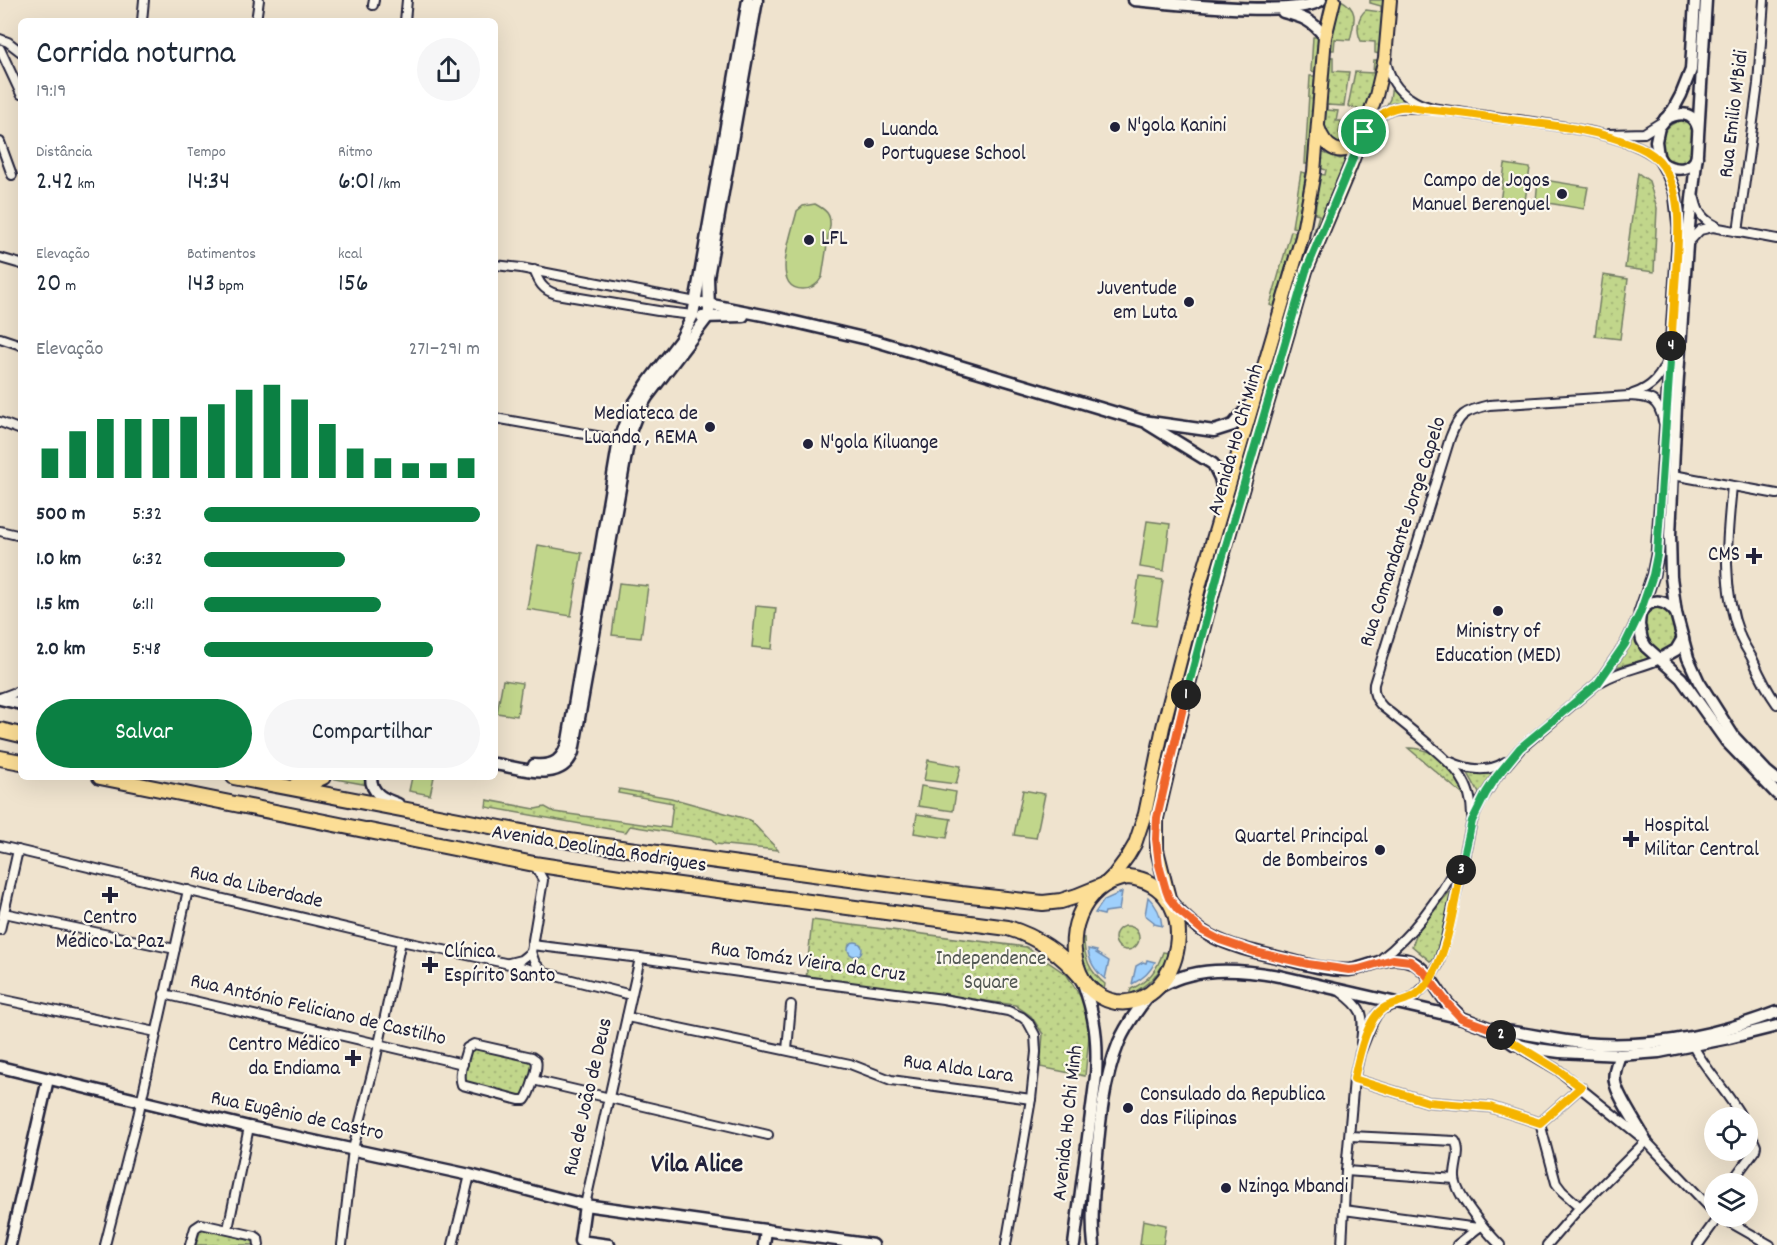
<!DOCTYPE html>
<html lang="pt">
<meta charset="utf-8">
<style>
:root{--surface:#fff;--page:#f6f6f7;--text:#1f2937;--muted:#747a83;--accent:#0b8043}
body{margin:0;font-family:Dekko,sans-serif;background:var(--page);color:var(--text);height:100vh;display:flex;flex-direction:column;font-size:22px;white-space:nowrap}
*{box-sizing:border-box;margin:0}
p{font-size:20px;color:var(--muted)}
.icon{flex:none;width:33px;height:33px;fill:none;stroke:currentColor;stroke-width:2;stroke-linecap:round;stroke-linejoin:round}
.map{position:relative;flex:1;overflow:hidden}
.sheet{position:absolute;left:18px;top:18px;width:480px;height:762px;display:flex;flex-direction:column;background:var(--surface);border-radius:9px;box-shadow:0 6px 24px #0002}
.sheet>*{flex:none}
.tools{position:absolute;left:1704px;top:1107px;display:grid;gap:12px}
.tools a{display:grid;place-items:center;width:54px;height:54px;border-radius:50%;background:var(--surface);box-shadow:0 6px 24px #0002;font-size:30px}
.pin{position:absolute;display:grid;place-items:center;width:51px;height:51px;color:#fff;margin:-26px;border:3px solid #fff;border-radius:50%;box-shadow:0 2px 6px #0007}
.km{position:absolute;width:30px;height:30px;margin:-15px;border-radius:50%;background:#222;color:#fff;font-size:16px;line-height:30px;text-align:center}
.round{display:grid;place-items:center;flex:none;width:63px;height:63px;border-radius:32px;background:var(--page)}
.headline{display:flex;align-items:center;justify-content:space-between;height:102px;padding:0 18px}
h1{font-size:33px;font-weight:600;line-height:45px}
.figures{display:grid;grid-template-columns:repeat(3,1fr);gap:9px;height:102px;padding:6px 18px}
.figures div{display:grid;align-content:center}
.figures b{font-size:26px;font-weight:600}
.figures small{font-size:16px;font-weight:400}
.figures p{font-size:16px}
.chart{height:168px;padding:12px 18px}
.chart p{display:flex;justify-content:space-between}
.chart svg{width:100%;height:108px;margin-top:6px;stroke:var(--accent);stroke-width:6}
.cta{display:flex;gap:12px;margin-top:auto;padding:12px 18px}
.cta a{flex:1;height:69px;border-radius:36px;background:var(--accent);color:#fff;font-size:24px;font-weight:600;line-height:69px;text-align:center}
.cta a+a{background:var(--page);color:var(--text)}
ul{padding:0 18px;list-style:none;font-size:20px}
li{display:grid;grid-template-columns:96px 72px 1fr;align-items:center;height:45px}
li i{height:15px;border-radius:8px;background:var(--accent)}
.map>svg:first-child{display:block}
.grass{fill:url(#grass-dots);stroke:#727c63;stroke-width:1.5}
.pitch{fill:#c1d68b;stroke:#727c63;stroke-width:1.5}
.water{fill:#9fd0fc;stroke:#6d8aaf;stroke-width:1.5}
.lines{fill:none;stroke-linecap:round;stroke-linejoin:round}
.street-casing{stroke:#22223b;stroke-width:12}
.secondary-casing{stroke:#22223b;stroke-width:15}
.primary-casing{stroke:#22223b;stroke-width:16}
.highway-casing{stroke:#22223b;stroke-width:18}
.street{stroke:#fbf7ec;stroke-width:8}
.secondary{stroke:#fbf7ec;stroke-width:10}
.primary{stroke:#fcde96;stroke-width:12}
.highway{stroke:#fcde96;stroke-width:14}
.split-1-casing{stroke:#fff;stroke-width:12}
.split-2-casing{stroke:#fff;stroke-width:12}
.split-3-casing{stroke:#fff;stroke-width:12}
.split-4-casing{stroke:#fff;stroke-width:12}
.split-5-casing{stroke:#fff;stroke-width:12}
.split-1{stroke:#22a559;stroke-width:8}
.split-2{stroke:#f0652b;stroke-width:8}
.split-3{stroke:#f5b400;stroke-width:8}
.split-4{stroke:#22a559;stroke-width:8}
.split-5{stroke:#f5b400;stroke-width:8}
.poi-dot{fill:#22223b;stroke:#fbf7ec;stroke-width:2}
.labels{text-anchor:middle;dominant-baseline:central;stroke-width:4.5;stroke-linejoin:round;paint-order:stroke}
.street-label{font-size:21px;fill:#22223b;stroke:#fbf7ec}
.poi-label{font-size:21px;fill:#22223b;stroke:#fbf7ec;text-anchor:start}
.park-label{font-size:21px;fill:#525853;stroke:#fbf7ec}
.district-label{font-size:27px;font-weight:bold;fill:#22223b;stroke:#fbf7ec}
</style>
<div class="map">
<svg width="1777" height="1245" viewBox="0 0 1777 1245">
<defs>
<pattern id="grass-dots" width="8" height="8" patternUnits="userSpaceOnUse" patternTransform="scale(1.5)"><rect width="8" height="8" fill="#c1d68b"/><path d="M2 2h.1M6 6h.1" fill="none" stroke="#a6b779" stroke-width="1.8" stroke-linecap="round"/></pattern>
</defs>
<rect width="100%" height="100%" fill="#efe3ce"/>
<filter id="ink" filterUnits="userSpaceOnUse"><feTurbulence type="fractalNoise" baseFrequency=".0167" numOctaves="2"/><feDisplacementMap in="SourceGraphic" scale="12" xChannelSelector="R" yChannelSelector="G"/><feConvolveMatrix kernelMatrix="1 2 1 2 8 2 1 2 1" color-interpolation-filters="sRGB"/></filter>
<g filter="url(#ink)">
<g class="grass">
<path d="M1341 0C1360 10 1354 22 1350 40L1335 39 1334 50H1330L1329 57H1333V71L1349 72 1344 106 1327 105V110L1338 111 1336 121H1341L1339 133 1343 135 1349 130 1355 115 1360 118 1362 113 1357 109 1348 106 1355 72 1373 73 1374 60H1378L1379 54 1375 53V42L1361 41C1356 31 1357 17 1366 10L1381 12V6L1370 3V0H1383L1378 68 1372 95 1353 138C1347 144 1341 144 1333 143L1325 135 1324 119 1331 33Z"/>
<polygon points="1313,37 1319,37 1316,72 1311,71"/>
<polygon points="1310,76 1315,76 1310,164 1305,164"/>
<polygon points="1392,85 1400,95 1410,103 1397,104 1384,110 1390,99"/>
<path d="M1682 120 1689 121 1695 125 1692 163 1674 165C1654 151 1658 126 1682 120Z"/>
<polygon points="1321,152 1340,159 1350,156 1305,263 1319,215 1315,214 1319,174 1325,175 1326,170 1320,168"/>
<polygon points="1301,172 1306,173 1297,228 1292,227"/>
<polygon points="1638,173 1649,181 1657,208 1654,272 1625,268"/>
<polygon points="1291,231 1296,232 1274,307 1270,305"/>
<polygon points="1603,275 1628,279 1620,339 1595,336"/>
<path d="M1665 607 1673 611 1680 643 1664 652H1655L1640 626C1646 609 1647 608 1665 607Z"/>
<polygon points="1638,631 1654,657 1616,667"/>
<path d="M1408 748C1438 747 1457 773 1468 799Z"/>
<polygon points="1468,773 1492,774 1480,795"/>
<polygon points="330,777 367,777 368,785 330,778"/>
<polygon points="619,789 671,798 750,820 778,850 715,844 711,839 630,826 626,832 486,807 487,800 535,809 545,807 554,812 670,828 673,803 618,793"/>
<polygon points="1454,887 1440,956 1430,961 1412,946 1419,927"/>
<polygon points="812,920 1026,947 1067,975 1087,1007 1089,1037 1085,1076 1040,1067 1043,1034 1031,1016 1015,1005 914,991 806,979"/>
<circle cx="1127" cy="938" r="12"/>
<path d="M1078 937 1084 938C1084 958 1089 971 1105 984L1104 990C1084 975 1079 961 1078 937Z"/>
<path d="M1163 952 1169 953C1160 973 1149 985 1129 995L1131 989C1149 981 1157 970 1163 952Z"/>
<polygon points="471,1047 534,1061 525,1099 463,1083"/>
<polygon points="201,1228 256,1242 255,1245 196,1245"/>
</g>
<g class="pitch">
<polygon points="1505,164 1530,168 1524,207 1500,203"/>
<polygon points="1538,179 1588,187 1584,209 1536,201"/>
<path d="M815 204C826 210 831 214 830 226L822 277C818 284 811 289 803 289 769 289 793 230 797 211L803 206Z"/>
<polygon points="1147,521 1170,524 1164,571 1140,567"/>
<polygon points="538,545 582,553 571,616 527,609"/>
<polygon points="1139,577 1163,580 1156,626 1132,623"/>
<polygon points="619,583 648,586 641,638 612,635"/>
<polygon points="756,606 776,608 772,649 752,647"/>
<polygon points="503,680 522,683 517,716 497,713"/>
<polygon points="928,760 961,766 956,784 924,780"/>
<polygon points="412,777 434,777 430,795 409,791"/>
<polygon points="921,786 956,792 953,811 918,806"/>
<polygon points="1023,790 1045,794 1036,838 1014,835"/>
<polygon points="917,814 951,819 947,838 914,833"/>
<polygon points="1143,1220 1166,1225 1163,1245 1140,1245"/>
</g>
<g class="water">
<polygon points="1122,892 1119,910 1105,912 1104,915 1095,913 1104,900"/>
<path d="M1148 897C1157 906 1161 914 1162 926L1154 924V922L1145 915Z"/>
<circle cx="855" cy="949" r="7"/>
<path d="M1088 949 1097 951 1096 953 1109 961 1105 979C1095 971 1089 962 1088 949Z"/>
<path d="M1147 960 1155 962C1150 973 1143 979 1132 984L1136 966 1143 962 1146 963Z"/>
</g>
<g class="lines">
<g class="street-casing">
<g id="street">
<polyline points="373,5 374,0"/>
<polyline points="142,21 144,0"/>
<polyline points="256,21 259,0"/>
<polyline points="405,21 407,0"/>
<polyline points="0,39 8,42 21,52"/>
<polyline points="0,49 21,94"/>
<path d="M1386 62C1390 78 1396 90 1411 99 1425 109 1447 110 1464 113 1513 121 1622 127 1658 159"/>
<path d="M1367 129C1391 102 1396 107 1428 109"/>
<polyline points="1609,134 1644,133 1660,123"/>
<polyline points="0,142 12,175"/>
<path d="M1695 199C1698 213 1703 220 1716 226"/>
<polyline points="1738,232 1758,84 1764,0"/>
<polyline points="1688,243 1700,230 1713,227 1777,239"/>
<polyline points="0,258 21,264"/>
<polyline points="495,265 521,268 696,302"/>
<path d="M534 270C539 282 542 290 556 294L658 311 693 315"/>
<polyline points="0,338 21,345"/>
<path d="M1633 394C1652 388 1662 376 1668 357"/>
<polyline points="495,418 619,440"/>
<polyline points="0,422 21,430"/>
<polyline points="1673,475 1777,494"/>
<path d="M1732 486C1727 537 1721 587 1740 636 1743 644 1749 652 1753 660 1760 676 1767 690 1777 704"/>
<polyline points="0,531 21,536"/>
<path d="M1602 681C1620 670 1641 668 1660 659"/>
<polyline points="0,698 21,690"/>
<path d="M1451 762C1468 770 1489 773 1505 762"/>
<path d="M1472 816C1472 780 1453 765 1427 743 1413 731 1398 719 1383 707 1376 700 1373 694 1374 684L1450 438C1459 414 1464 411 1489 405L1629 396C1649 397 1659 398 1663 421"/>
<polyline points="0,846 401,941 505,963 631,995"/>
<polyline points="534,864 543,880 531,952 535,963 542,971"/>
<polyline points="4,913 175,949"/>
<polyline points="0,930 18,850"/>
<polyline points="532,945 640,958 796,980 943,999 1008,1011 1022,1017 1028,1022 1035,1035 1036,1052 1031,1099 1006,1245"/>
<path d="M1381 959C1414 933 1441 896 1460 859"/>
<polyline points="509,963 521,960 531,952"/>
<path d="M1341 992C1365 1010 1364 1014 1361 1043"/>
<polyline points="164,994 463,1064"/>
<polyline points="0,999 156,1032"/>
<polyline points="627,1017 850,1064 891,1080 1031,1099"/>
<path d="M474 1044 532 1057C533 1058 535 1059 536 1060 539 1067 530 1093 525 1100H519L462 1085C458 1074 464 1059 467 1048Z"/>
<path d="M1693 1046C1707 1072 1728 1092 1742 1118"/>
<polyline points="1522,1049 1558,1070 1646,1141 1714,1212"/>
<polyline points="787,1050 791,1005"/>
<polyline points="1354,1079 1428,1102 1490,1107 1540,1123"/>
<polyline points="533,1080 768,1135"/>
<polyline points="1540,1123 1556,1183 1562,1191 1580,1207"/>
<polyline points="1540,1123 1581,1087"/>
<path d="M1350 1136 1455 1141C1462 1152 1454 1166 1455 1178 1456 1196 1487 1232 1500 1245"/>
<polyline points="1346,1171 1455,1179"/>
<polyline points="1733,1184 1738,1173 1755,1150 1756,1146 1748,1128"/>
<polyline points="585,1205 640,958"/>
<polyline points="1344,1210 1478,1228 1482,1226"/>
<polyline points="1719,1216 1770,1245"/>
<polyline points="228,1229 249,1127"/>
<polyline points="105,1245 138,1116 188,890"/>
<polyline points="190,1245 195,1228 201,1224 255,1236 258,1238 259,1245"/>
<polyline points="342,1245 353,1149 376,1058 401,941"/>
<polyline points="453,1245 470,1175"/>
<polyline points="1342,1245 1346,1171 1354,1079 1360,1053 1372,1023 1377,1014 1382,1009 1410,999 1416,995 1426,985 1438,965 1446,938 1472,821 1481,801 1497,776 1520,749 1598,683 1625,644 1637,619"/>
<polyline points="1457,1245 1478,1228"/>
<polyline points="1547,1245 1580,1207 1646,1141"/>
<polyline points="1698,1245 1719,1216"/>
</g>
</g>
<g class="secondary-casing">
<g id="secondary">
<path d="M1134 0C1169 3 1298 18 1321 0"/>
<polyline points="1695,0 1691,70 1681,95 1673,110 1659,127 1656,141 1658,156 1668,174 1675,192 1679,228 1657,555 1653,575 1640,613 1639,625 1642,640 1646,647 1681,678 1726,741 1777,794"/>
<polyline points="1706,0 1697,153 1687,245 1676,406 1670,535 1671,577 1676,613 1688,658 1699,682 1734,737 1766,771 1777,780"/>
<path d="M1283 12C1303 17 1312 20 1325 37"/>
<path d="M1665 119C1679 112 1693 111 1698 128"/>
<path d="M1662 163C1674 171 1691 172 1697 157"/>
<polyline points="702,303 778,318 876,341 1143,421 1214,431 1233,425 1252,402"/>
<polyline points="702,317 743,316"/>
<polyline points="1148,424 1213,464 1220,478 1225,499"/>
<path d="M1642 610C1653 597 1666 600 1676 613"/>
<polyline points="1660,659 1676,650 1683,638"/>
<polyline points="0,699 21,704"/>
<path d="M495 764C521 768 561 784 573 752L630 432 637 414 647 397 707 318 709 311 708 277 757 0"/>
<path d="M534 765C554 767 563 760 568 741L619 440 628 414 633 405 649 381 681 339 693 315 748 0"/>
<path d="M371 777C371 794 384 799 398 804"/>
<path d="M1172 903C1183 916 1196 928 1211 936 1234 948 1260 953 1285 959 1306 964 1328 971 1349 970 1369 968 1391 952 1412 962 1428 970 1436 989 1447 1003 1451 1008 1456 1012 1460 1016"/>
<path d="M1495 1030C1524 1032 1552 1040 1582 1043 1648 1049 1715 1036 1777 1012"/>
<path d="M1620 1055C1617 1063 1613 1073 1615 1082 1617 1096 1639 1127 1646 1141"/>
<polyline points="0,1067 249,1127 470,1175 585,1205 873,1245"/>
<polyline points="585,1205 580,1241 609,1245"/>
<polyline points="10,1245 48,1079"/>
<polyline points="764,1245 766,1230"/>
<path d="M1074 1245 1096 1076C1098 1039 1095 1017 1083 983"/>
<path d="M1094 1245C1091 1219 1093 1193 1096 1168 1099 1126 1103 1081 1119 1042 1124 1030 1132 1018 1140 1007 1144 1002 1149 994 1155 990 1191 965 1238 969 1279 976L1462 1018 1494 1030 1514 1044 1537 1049 1560 1052 1620 1055 1659 1052 1729 1038 1777 1026"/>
</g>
</g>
<g class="primary-casing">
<g id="primary">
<path d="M1318 127C1325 148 1342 161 1359 139"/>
<polyline points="1105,884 1114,875 1128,856 1135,844 1145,814 1163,727 1201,580 1302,237 1314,172 1325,37 1334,0"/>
<polyline points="1169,898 1157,850 1157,818 1184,703 1220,566 1306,271 1350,167 1376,96 1385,58 1390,0"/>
</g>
</g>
<g class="highway-casing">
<g id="highway">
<polyline points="0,730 21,735"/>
<polyline points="0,758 21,762"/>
<path d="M100 777 534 864 626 878 1008 928C1038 937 1061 953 1081 977"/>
<polyline points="234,777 569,841 961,894 1043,903 1061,901 1077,896 1104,885"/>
<polyline points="297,785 308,784 323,777"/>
<path d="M1128 877C1207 885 1184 1010 1116 1002 1103 1000 1090 991 1083 980 1060 941 1081 882 1128 877Z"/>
</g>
</g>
<use href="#street" class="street"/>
<use href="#secondary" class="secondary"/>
<use href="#primary" class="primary"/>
<use href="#highway" class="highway"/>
</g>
</g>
<g class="lines" filter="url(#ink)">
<g class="split-1-casing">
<polyline id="split-1" points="1186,695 1220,566 1306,271 1364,132"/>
</g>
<g class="split-2-casing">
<polyline id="split-2" points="1186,695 1157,818 1156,839 1159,865 1166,890 1169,898 1178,910 1203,931 1220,940 1255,952 1308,964 1349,970 1359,969 1393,959 1410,961 1424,972 1448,1004 1461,1018 1494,1030 1501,1035"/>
</g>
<g class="split-3-casing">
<path id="split-3" d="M1461 870C1454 904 1448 956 1427 984 1415 1000 1404 999 1388 1006 1367 1013 1358 1060 1354 1079L1428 1102 1490 1107 1540 1123 1581 1087 1558 1070 1501 1035"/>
</g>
<g class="split-4-casing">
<polyline id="split-4" points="1461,870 1472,821 1486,793 1497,776 1520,748 1598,683 1625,644 1640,613 1653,575 1657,555 1671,346"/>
</g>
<g class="split-5-casing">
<path id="split-5" d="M1364 132C1374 121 1384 109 1400 107 1408 106 1415 108 1423 109 1443 111 1462 113 1482 116 1533 124 1590 126 1639 147 1648 151 1657 157 1663 166 1684 197 1678 237 1676 273 1674 297 1673 321 1671 346"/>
</g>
<use href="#split-1" class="split-1"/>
<use href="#split-2" class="split-2"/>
<use href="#split-3" class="split-3"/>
<use href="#split-4" class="split-4"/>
<use href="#split-5" class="split-5"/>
</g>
<g class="poi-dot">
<circle cx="1115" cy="127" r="6"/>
<circle cx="869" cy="143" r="6"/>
<circle cx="1562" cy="194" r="6"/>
<circle cx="809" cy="240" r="6"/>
<circle cx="1189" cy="302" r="6"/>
<circle cx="710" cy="427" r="6"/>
<circle cx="808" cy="444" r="6"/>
<path d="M1751 547h6v6h6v6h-6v6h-6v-6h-6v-6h6z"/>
<circle cx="1498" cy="611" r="6"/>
<path d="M1628 830h6v6h6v6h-6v6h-6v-6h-6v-6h6z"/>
<circle cx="1380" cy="850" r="6"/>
<path d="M107 886h6v6h6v6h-6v6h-6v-6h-6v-6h6z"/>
<path d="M427 956h6v6h6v6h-6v6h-6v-6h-6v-6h6z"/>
<path d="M350 1049h6v6h6v6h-6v6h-6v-6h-6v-6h6z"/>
<circle cx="1128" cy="1108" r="6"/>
<circle cx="1226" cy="1188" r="6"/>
</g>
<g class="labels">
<g class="street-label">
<text transform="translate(1735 114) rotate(-83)">Rua Emilio M'Bidi</text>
<text transform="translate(1237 440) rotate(-74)">Avenida Ho Chi Minh</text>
<text transform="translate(1404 532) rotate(-72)">Rua Comandante Jorge Capelo</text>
<text transform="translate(599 850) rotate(9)">Avenida Deolinda Rodrigues</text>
<text transform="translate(256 888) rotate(13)">Rua da Liberdade</text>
<text transform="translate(808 963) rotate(8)">Rua Tomáz Vieira da Cruz</text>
<text transform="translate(318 1011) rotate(13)">Rua António Feliciano de Castilho</text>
<text transform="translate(958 1070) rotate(8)">Rua Alda Lara</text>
<text transform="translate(589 1097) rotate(-77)">Rua de João de Deus</text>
<text transform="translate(297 1117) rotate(12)">Rua Eugênio de Castro</text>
<text transform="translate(1069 1123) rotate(-84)">Avenida Ho Chi Minh</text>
</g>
<g class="poi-label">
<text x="1127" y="127">N'gola Kanini</text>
<text x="881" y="131">Luanda<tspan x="881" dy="24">Portuguese School</tspan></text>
<text x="1550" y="182" text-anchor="end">Campo de Jogos<tspan x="1550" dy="24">Manuel Berenguel</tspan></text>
<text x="821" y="240">LFL</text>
<text x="1177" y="290" text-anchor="end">Juventude<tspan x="1177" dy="24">em Luta</tspan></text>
<text x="698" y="415" text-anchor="end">Mediateca de<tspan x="698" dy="24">Luanda , REMA</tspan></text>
<text x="820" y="444">N'gola Kiluange</text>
<text x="1740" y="556" text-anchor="end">CMS</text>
<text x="1498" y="633" text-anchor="middle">Ministry of<tspan x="1498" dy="24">Education (MED)</tspan></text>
<text x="1644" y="827">Hospital<tspan x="1644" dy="24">Militar Central</tspan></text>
<text x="1368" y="838" text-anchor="end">Quartel Principal<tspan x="1368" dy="24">de Bombeiros</tspan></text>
<text x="110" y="919" text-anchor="middle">Centro<tspan x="110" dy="24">Médico La Paz</tspan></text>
<text x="444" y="953">Clínica<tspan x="444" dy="24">Espírito Santo</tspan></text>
<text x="340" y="1046" text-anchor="end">Centro Médico<tspan x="340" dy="24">da Endiama</tspan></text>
<text x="1140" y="1096">Consulado da Republica<tspan x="1140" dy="24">das Filipinas</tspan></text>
<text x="1238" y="1188">Nzinga Mbandi</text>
</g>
<g class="park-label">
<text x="991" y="960">Independence<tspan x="991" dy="24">Square</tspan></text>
</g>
<g class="district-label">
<text x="697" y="1165">Vila Alice</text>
</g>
</g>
</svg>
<div class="tools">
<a><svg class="icon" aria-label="locate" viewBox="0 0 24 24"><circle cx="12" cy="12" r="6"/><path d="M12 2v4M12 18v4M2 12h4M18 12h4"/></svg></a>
<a><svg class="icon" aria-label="layers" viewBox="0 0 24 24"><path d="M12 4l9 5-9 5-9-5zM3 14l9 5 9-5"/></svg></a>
</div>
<div class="pin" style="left:1364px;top:132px;background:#1e9e55"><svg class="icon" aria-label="arrive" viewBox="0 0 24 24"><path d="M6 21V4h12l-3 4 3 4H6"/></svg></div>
<b class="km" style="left:1186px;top:695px">1</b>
<b class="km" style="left:1501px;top:1035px">2</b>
<b class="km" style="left:1461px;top:870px">3</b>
<b class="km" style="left:1671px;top:346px">4</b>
<section class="sheet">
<div class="headline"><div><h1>Corrida noturna</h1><p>19:19</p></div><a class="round"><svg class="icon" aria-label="share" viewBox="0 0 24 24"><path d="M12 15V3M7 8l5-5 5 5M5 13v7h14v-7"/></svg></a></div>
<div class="figures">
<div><p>Distância</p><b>2.42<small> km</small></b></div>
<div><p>Tempo</p><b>14:34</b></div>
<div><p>Ritmo</p><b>6:01<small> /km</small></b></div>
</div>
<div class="figures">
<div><p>Elevação</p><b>20<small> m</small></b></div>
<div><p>Batimentos</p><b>143<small> bpm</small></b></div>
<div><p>kcal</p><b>156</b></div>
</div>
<div class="chart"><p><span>Elevação</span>271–291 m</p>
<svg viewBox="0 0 160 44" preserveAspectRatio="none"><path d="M5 44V32M15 44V25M25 44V20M35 44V20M45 44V20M55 44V19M65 44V14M75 44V8M85 44V6M95 44V12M105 44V22M115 44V32M125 44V36M135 44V38M145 44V38M155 44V36"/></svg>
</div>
<ul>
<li><b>500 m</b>5:32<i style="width:100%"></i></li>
<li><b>1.0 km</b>6:32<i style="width:51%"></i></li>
<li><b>1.5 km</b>6:11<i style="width:64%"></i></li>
<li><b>2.0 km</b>5:48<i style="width:83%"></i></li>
</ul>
<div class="cta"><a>Salvar</a><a>Compartilhar</a></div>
</section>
</div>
